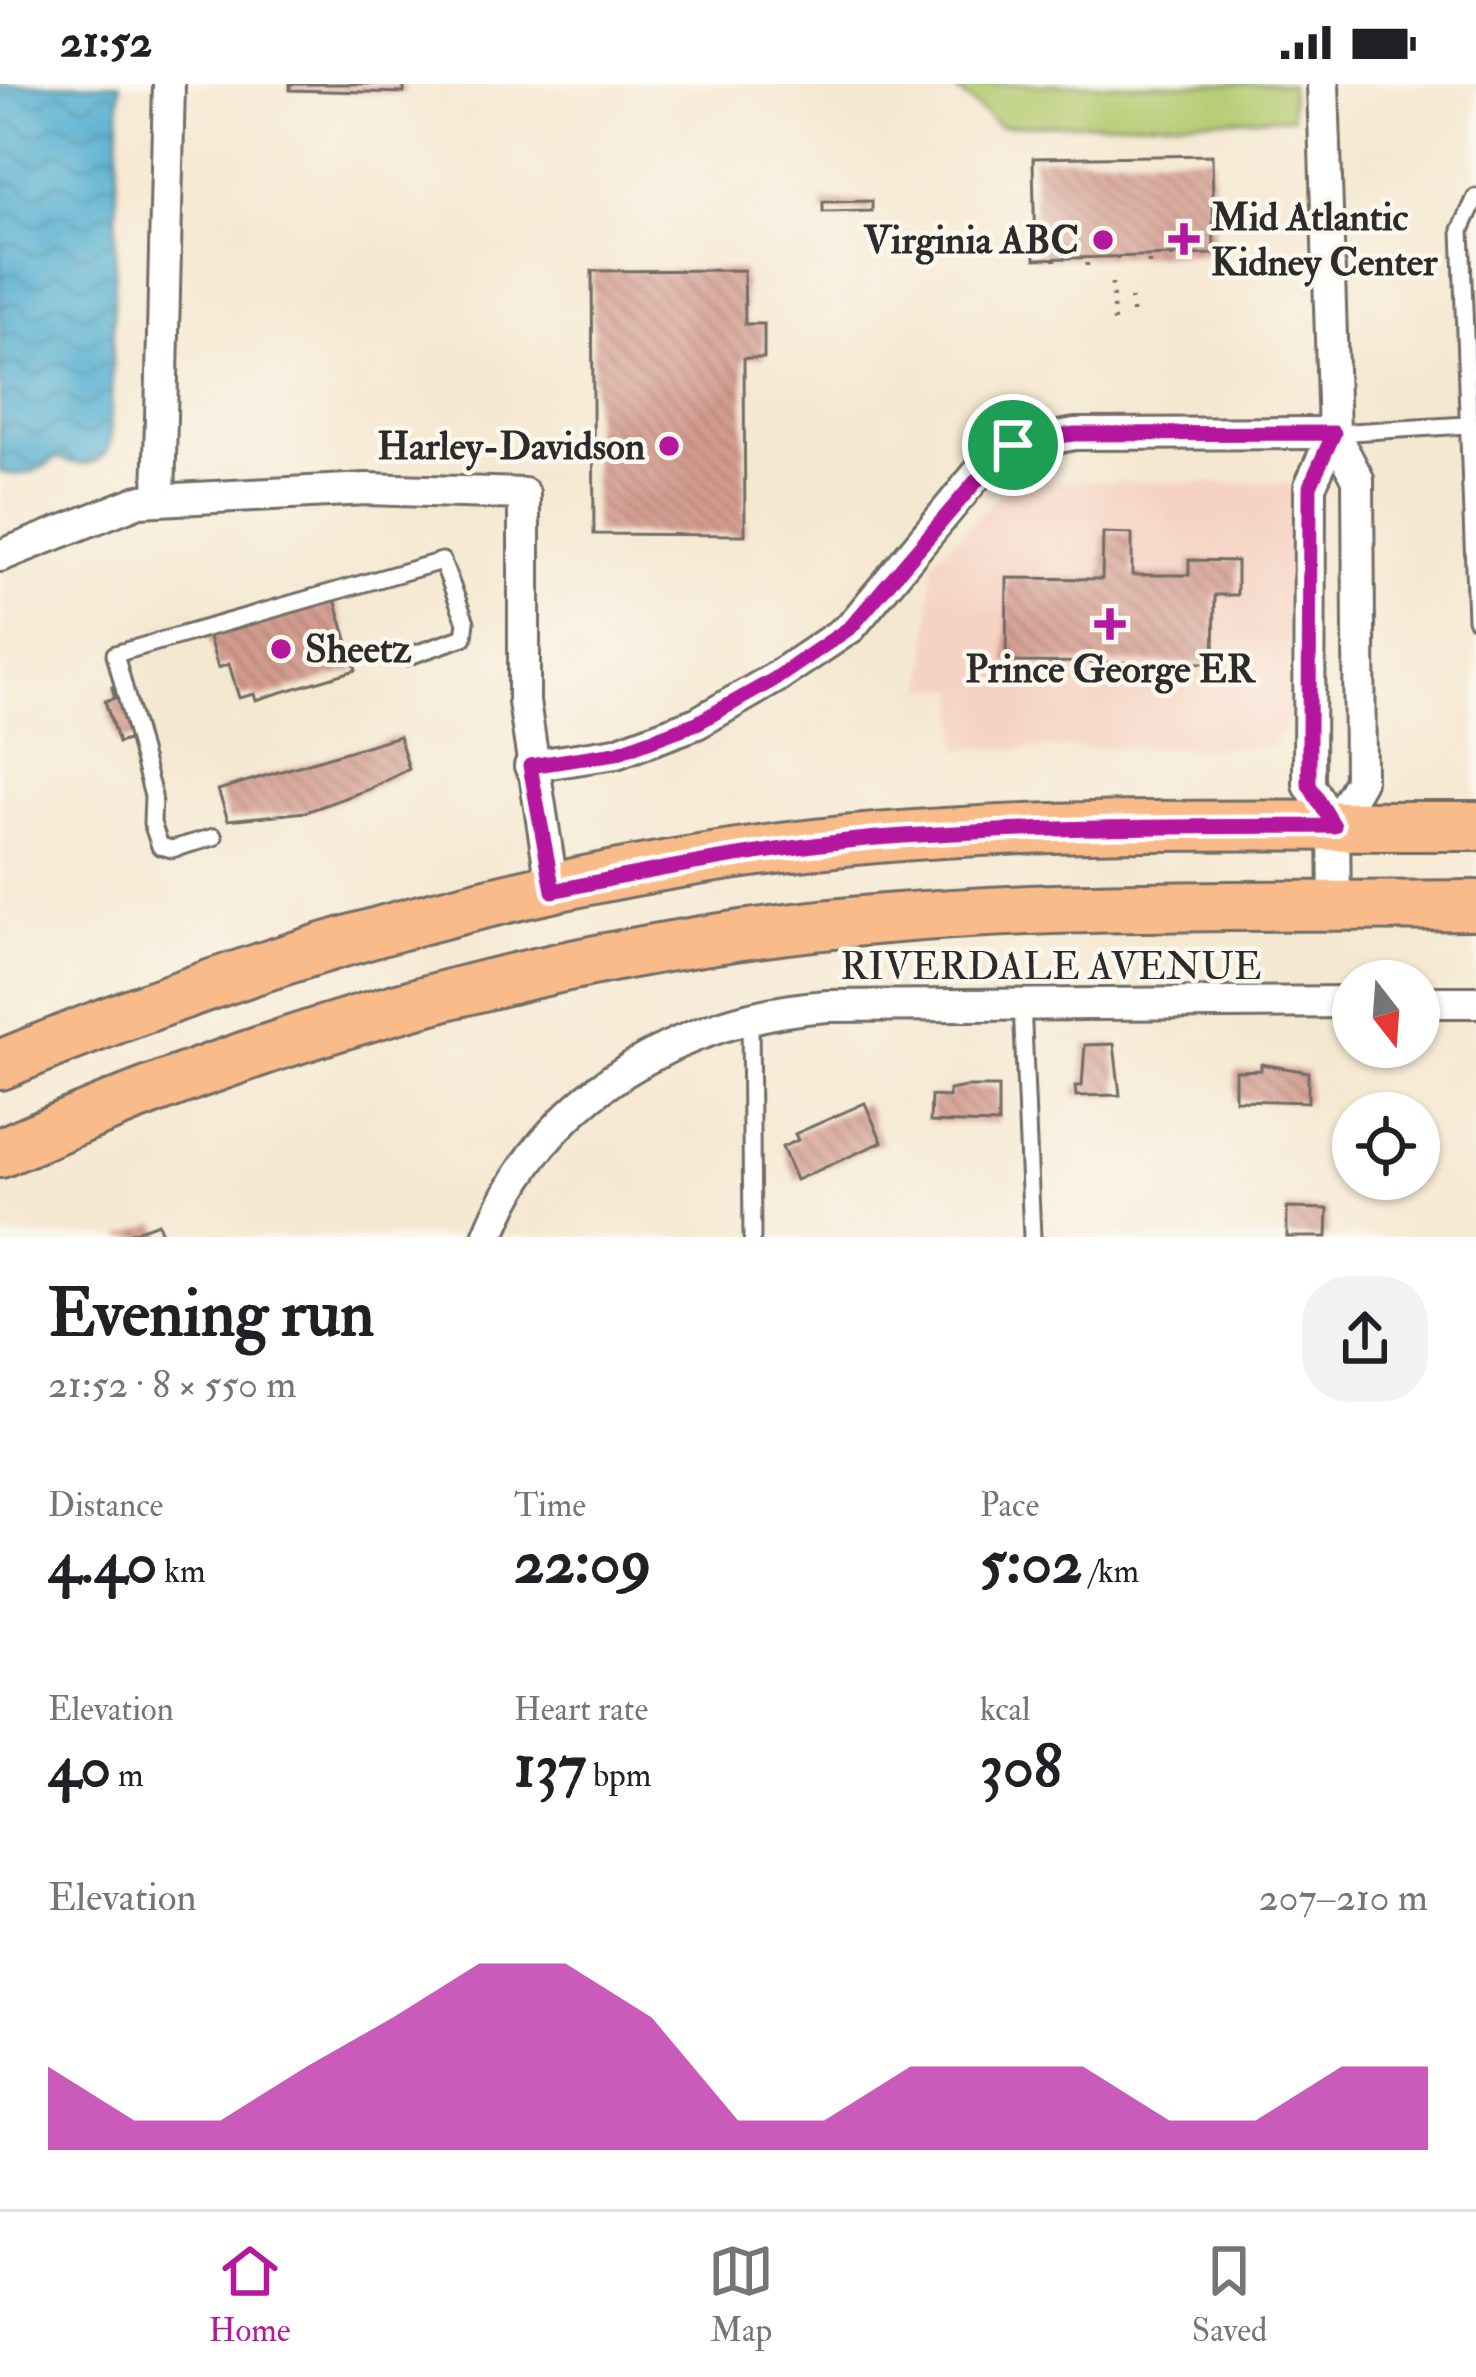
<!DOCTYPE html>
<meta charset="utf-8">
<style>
:root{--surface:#fff;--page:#f2f2f2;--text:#202124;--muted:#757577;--line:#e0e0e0;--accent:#b5179e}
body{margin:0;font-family:"IM FELL Double Pica",serif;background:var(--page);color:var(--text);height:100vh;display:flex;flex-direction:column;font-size:45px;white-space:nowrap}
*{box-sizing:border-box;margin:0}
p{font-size:39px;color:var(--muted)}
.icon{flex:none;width:66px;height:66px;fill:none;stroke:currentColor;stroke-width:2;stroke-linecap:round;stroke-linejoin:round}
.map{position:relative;height:1153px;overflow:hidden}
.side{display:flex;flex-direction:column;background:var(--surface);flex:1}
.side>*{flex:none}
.needle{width:78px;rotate:163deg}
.controls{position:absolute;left:1332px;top:876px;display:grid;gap:24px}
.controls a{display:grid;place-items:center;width:108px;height:108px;border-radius:50%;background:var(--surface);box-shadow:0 3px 9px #0004;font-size:60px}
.pin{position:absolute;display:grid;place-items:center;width:102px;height:102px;color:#fff;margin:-51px;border:6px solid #fff;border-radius:50%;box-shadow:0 3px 12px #0007}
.round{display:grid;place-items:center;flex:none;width:126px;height:126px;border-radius:48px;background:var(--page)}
.head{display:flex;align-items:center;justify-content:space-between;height:204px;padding:0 48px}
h1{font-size:66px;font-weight:700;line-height:90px}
.figures{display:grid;grid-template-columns:repeat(3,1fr);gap:18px;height:204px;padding:12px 48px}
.figures div{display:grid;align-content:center}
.figures b{font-size:60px;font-weight:700}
.figures small{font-size:33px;font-weight:400}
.figures p{font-size:33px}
.chart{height:336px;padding:24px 48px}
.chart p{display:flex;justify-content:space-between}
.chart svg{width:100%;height:216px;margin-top:12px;fill:var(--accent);opacity:.7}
.status{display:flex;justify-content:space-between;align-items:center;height:84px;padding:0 60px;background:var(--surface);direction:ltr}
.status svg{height:33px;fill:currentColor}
.menu{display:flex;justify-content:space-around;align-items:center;height:168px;border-top:3px solid var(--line);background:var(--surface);font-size:33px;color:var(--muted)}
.menu a{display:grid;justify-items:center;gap:6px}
.menu .active{color:var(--accent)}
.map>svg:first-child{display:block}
.built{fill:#f5d2c2}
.park{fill:#b2c96d;stroke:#6e7a4c;stroke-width:3}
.water{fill:url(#water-waves);stroke:#3e6c7e;stroke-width:3}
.building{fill:url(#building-back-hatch)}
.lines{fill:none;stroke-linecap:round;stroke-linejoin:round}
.lane-casing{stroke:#726d65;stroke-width:21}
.street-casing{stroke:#726d65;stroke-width:36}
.primary-casing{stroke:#726d65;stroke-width:54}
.path{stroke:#726d65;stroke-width:4.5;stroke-dasharray:3 9;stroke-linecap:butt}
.lane{stroke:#fff;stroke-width:15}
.street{stroke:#fff;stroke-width:30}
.primary{stroke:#fabb8b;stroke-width:48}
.route-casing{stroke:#fff;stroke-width:24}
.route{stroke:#b5179e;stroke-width:15}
.poi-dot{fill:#b5179e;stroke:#fbf7ec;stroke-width:4.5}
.labels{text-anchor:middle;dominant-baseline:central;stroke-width:9;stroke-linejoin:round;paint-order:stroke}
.poi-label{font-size:39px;font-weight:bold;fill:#2b2b2b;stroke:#fbf7ec;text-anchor:start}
.street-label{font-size:39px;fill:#2b2b2b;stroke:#fbf7ec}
</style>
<div class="status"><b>21:52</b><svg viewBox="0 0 49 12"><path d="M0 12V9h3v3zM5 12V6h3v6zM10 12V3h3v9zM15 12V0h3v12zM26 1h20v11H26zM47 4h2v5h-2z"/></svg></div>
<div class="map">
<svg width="1476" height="1153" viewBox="0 0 1476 1153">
<defs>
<pattern id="water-waves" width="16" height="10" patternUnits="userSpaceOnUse" patternTransform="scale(3)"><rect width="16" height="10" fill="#52aed0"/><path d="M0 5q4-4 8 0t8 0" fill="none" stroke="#448ea9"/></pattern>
<pattern id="building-back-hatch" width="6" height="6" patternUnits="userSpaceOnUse" patternTransform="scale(3)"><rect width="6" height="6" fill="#d49b8f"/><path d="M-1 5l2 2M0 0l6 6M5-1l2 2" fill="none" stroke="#ac7f75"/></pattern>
</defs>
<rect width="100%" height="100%" fill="#fbf7ec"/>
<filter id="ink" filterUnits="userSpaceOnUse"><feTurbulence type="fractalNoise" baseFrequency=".00833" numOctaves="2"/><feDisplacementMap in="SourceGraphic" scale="24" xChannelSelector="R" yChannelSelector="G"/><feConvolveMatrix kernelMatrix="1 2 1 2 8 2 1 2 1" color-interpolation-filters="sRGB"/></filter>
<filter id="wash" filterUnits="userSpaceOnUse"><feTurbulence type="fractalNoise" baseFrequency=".004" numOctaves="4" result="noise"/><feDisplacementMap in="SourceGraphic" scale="48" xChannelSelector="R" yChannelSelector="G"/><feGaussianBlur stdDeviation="2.7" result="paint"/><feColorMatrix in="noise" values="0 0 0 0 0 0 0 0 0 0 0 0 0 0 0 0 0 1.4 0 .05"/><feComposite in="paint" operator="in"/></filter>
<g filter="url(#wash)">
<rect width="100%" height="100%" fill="#f5e8d1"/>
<polygon class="built" points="1014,396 1292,400 1288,637 1270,663 958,665 958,605 926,604 933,477"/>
<polygon class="park" points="949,0 1290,0 1292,33 999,42"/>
<path class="water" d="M0 0H120L110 359C101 385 78 383 58 374 37 388 25 394 0 388Z"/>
<g id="blocks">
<g class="building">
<polygon points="290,0 404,0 404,9 290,6"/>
<polygon points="1212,71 1214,170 1035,175 1033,74"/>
<polygon points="872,117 872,127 823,128 823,118"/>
<polygon points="744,186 745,240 764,240 764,274 744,274 745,451 594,450 592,187"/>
<polygon points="1103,449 1132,450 1132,491 1189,491 1189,476 1237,477 1237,511 1215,511 1214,579 1006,578 1007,494 1102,495"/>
<polygon points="334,512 356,586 256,616 254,610 239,614 229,580 218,584 208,550"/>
<polygon points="130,598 146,650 118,659 105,617 115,614 112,603"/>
<polygon points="399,652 409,685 367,706 306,728 228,736 218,706"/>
<polygon points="1114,960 1120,1011 1076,1012 1075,1002 1082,1002 1085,961"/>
<polygon points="1261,980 1308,988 1308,1018 1235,1016 1235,987 1261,986"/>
<polygon points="966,1003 998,1003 998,1040 930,1038 931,1012 949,1013 949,1006"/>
<polygon points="865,1019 882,1058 796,1096 782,1063 798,1056 795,1050"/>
<polygon points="1287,1124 1328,1125 1327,1153 1287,1153"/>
<polygon points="158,1139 163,1153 122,1153 122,1152"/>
</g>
</g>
</g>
<g filter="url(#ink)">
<use href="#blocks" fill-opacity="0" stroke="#726d65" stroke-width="3"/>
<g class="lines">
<g class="lane-casing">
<g id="lane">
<polyline points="1476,113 1461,146 1476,535"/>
<polyline points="1334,349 1467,341"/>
<polyline points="214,753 172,765 160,762 152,739 153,712 115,570 442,477 466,538 464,553 406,573"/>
<polyline points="1022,919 1032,1153"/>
<polyline points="750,935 752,1153"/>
</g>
</g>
<g class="street-casing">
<g id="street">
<polyline points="1323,0 1334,349 1358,395 1360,697 1334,742"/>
<polyline points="1334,349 1310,402 1309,701 1334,742 1335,822"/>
<polyline points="159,416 169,0"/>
<polyline points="0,472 139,417 366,405 524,410 524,618 553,807"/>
<polyline points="530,682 616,669 697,639 775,594 851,543 984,382 1014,361 1075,350 1334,349"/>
<polyline points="1419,918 1476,918"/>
<path d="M488 1153C543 1011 682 932 828 922L1353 918"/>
</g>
</g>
<g class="primary-casing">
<g id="primary">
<path d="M0 981C278 865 575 780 876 754 1075 737 1277 742 1476 742"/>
<path d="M0 1069C280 945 579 860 885 835 1081 818 1279 823 1476 821"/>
</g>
</g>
<g class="path">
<polyline points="1172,171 1172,180"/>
<polyline points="1118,172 1118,181"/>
<polyline points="1055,174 1055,183"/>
<polyline points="1149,180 1149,172"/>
<polyline points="1087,182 1087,174"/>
<polyline points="1112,199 1114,239"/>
<polyline points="1131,214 1133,238"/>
</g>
<use href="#lane" class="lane"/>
<use href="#street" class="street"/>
<use href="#primary" class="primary"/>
</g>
</g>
<g class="lines" filter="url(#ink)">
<g class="route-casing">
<path id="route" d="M1334 349 1310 402 1309 656V701L1334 742C1182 743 1029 742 877 754 768 764 660 784 553 807L530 682 616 669 697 639 775 595 851 543 1001 368 1033 355 1075 350Z"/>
</g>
<use href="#route" class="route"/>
</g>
<g class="poi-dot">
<path d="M1178 137h12v12h12v12h-12v12h-12v-12h-12v-12h12z"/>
<circle cx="1103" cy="156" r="12"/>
<circle cx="669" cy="362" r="12"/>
<path d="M1104 522h12v12h12v12h-12v12h-12v-12h-12v-12h12z"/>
<circle cx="281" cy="565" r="12"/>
</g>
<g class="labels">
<g class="poi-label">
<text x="1211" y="133">Mid Atlantic<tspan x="1211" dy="45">Kidney Center</tspan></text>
<text x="1079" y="156" text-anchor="end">Virginia ABC</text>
<text x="645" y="362" text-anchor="end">Harley-Davidson</text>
<text x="305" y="565">Sheetz</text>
<text x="1110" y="585" text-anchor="middle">Prince George ER</text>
</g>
<g class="street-label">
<text x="1051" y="882">RIVERDALE AVENUE</text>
</g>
</g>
</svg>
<div class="controls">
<a><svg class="needle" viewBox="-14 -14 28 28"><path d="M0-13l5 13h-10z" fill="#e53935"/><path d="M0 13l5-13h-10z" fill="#757577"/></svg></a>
<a><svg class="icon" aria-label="locate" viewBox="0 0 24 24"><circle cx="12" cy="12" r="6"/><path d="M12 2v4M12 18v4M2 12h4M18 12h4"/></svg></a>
</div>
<div class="pin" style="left:1013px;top:361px;background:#1e9e55"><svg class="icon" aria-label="arrive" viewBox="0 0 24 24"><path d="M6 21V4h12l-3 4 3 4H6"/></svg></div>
</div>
<section class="side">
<div class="head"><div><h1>Evening run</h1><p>21:52 · 8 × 550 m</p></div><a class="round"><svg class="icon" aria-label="share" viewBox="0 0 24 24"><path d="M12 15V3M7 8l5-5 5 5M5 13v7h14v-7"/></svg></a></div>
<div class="figures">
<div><p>Distance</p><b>4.40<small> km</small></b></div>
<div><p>Time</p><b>22:09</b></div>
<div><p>Pace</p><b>5:02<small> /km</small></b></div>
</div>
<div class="figures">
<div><p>Elevation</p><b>40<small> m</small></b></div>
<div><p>Heart rate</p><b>137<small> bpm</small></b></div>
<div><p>kcal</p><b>308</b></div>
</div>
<div class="chart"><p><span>Elevation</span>207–210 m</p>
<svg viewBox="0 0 160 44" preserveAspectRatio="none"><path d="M0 44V27L10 38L20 38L30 27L40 17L50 6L60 6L70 17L80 38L90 38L100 27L110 27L120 27L130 38L140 38L150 27L160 27V44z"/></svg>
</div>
</section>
<nav class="menu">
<a class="active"><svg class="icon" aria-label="home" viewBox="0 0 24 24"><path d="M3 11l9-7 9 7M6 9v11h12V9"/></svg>Home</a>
<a><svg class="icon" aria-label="map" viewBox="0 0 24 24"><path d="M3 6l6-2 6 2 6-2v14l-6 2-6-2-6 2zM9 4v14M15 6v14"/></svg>Map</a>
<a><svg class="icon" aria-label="saved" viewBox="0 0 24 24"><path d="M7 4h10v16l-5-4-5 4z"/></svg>Saved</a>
</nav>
